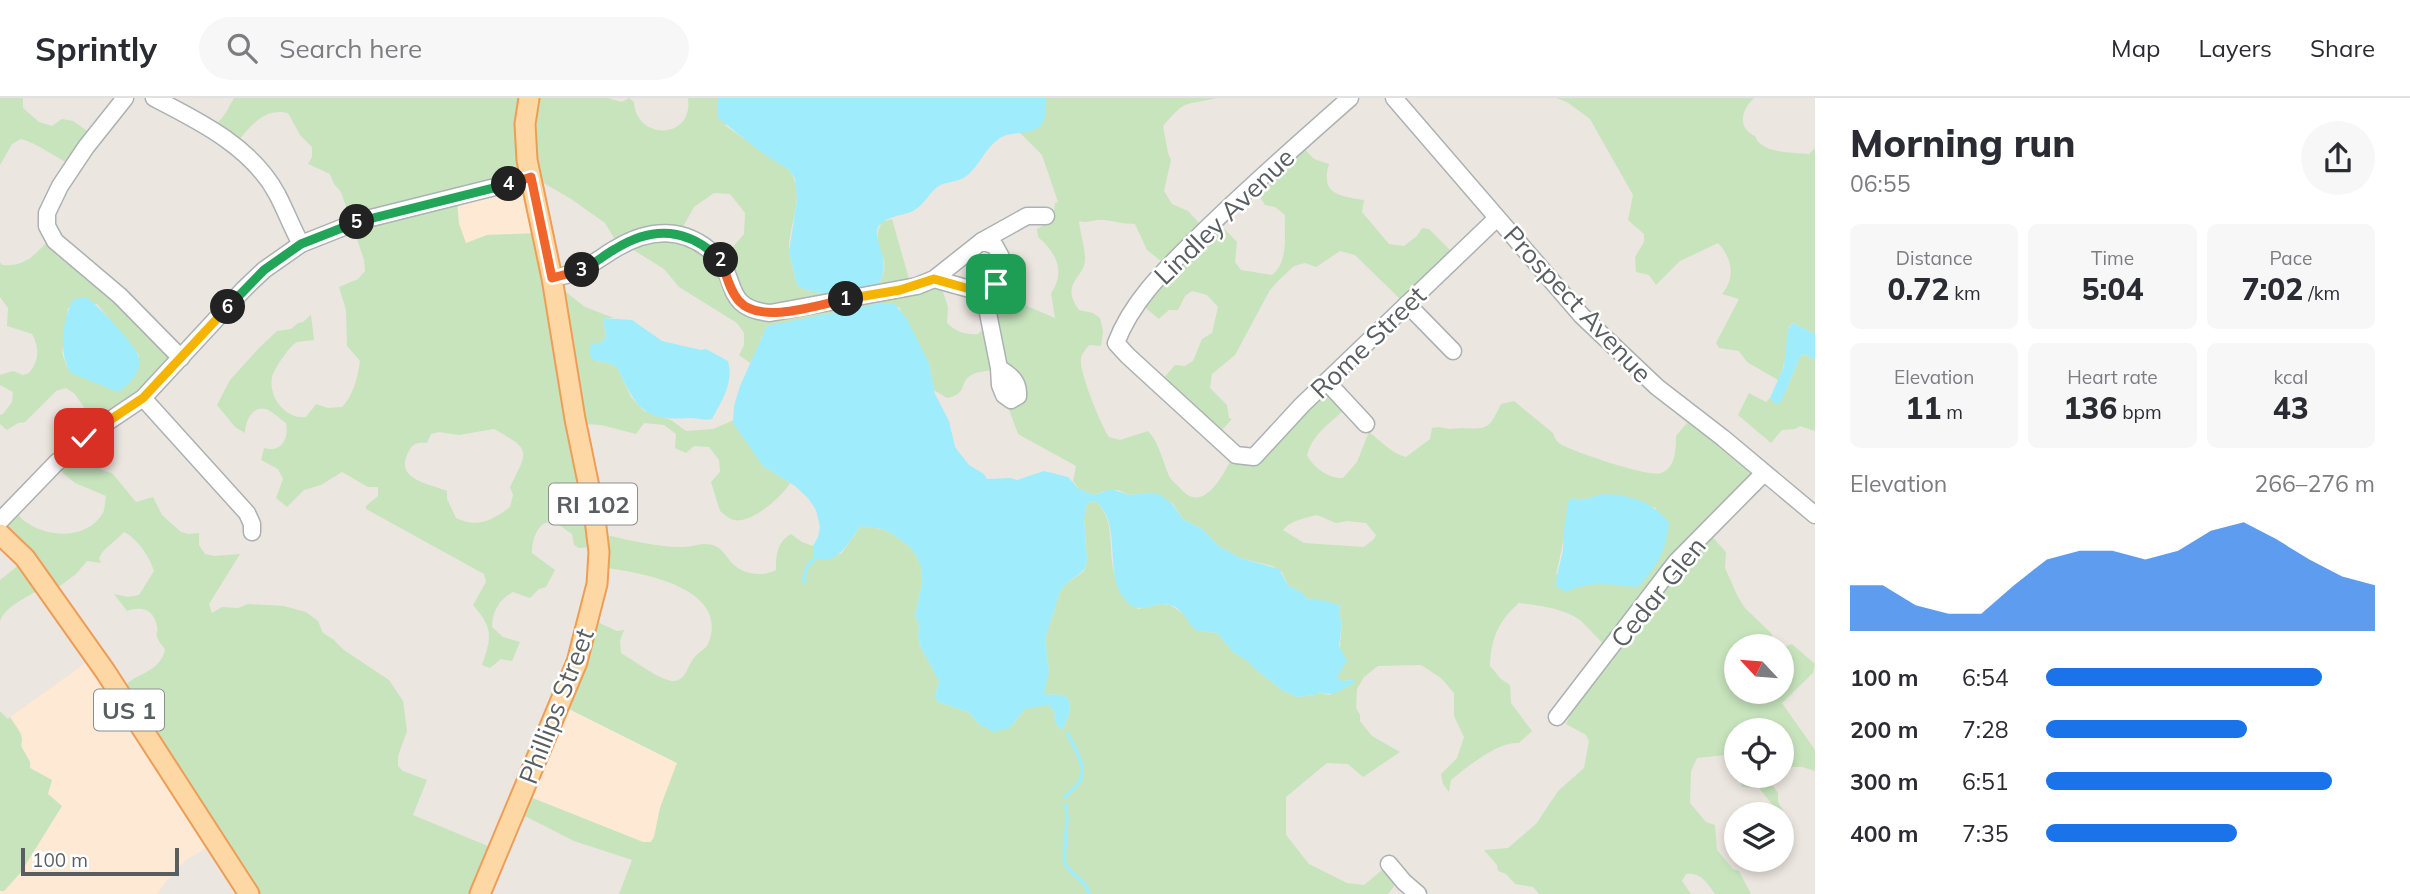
<!DOCTYPE html>
<meta charset="utf-8">
<style>
:root{--surface:#fff;--page:#f7f7f7;--text:#2b2b33;--muted:#7c7c81;--line:#e1e1e2;--accent:#1a73e8}
body{margin:0;font-family:Mulish,sans-serif;background:var(--page);color:var(--text);height:100vh;display:flex;flex-direction:column;font-size:26px;white-space:nowrap}
*{box-sizing:border-box;margin:0}
p{font-size:23px;color:var(--muted)}
.icon{flex:none;width:38px;height:38px;fill:none;stroke:currentColor;stroke-width:2;stroke-linecap:round;stroke-linejoin:round}
.map{position:relative;flex:1;overflow:hidden}
.side{display:flex;flex-direction:column;background:var(--surface);width:595px}
.side>*{flex:none}
.needle{width:46px;rotate:296deg}
.controls{position:absolute;left:1724px;top:536px;display:grid;gap:14px}
.controls a{display:grid;place-items:center;width:70px;height:70px;border-radius:50%;background:var(--surface);box-shadow:0 4px 10px #0003;font-size:35px}
.scale{position:absolute;left:21px;bottom:18px;width:158px;box-sizing:border-box;padding-left:7px;border:4px solid #595f61;border-top:0;font-size:19px;line-height:24px;white-space:nowrap;color:#595f61;-webkit-text-stroke:5px #fff;paint-order:stroke}
.pin{position:absolute;display:grid;place-items:center;width:60px;height:60px;color:#fff;margin:-30px;border-radius:14px;box-shadow:0 4px 10px #0006}
.km{position:absolute;width:35px;height:35px;margin:-18px;border-radius:50%;background:#222;color:#fff;font-size:19px;line-height:35px;text-align:center}
.round{display:grid;place-items:center;flex:none;width:74px;height:74px;border-radius:37px;background:var(--page)}
.headline{display:flex;align-items:center;justify-content:space-between;height:119px;padding:0 35px}
h1{font-size:38px;font-weight:800;line-height:52px}
.metrics{display:grid;grid-template-columns:repeat(3,1fr);gap:10px;height:119px;padding:7px 35px}
.metrics div{display:grid;align-content:center;border-radius:10px;background:var(--page);text-align:center}
.metrics b{font-size:30px;font-weight:800}
.metrics small{font-size:19px;font-weight:400}
.metrics p{font-size:19px}
.chart{height:196px;padding:14px 35px}
.chart p{display:flex;justify-content:space-between}
.chart svg{width:100%;height:126px;margin-top:7px;fill:var(--accent);opacity:.7}
ul{padding:0 35px;list-style:none;font-size:23px}
li{display:grid;grid-template-columns:112px 84px 1fr;align-items:center;height:52px}
li i{height:18px;border-radius:9px;background:var(--accent)}
header{display:flex;align-items:center;gap:42px;box-sizing:border-box;height:98px;padding:0 35px;background:var(--surface);border-bottom:2px solid var(--line)}
header strong{font-size:33px}
nav{display:flex;gap:38px;margin-inline-start:auto;font-size:24px}
.search{width:490px;height:63px;background:var(--page);display:flex;align-items:center;gap:18px;box-sizing:border-box;padding:0 24px;border-radius:38px;color:var(--muted);font-size:26px}
main{display:flex;flex:1;min-height:0}
.map>svg:first-child{display:block}
.commercial{fill:#fde9d4}
.green{fill:#c7e4bd;fill-rule:evenodd}
.water{fill:#9fecfd}
.lines{fill:none;stroke-linecap:round;stroke-linejoin:round}
.stream{stroke:#9fecfd;stroke-width:3.5}
.minor-casing{stroke:#acb1b3;stroke-width:19}
.major-casing{stroke:#ee9d57;stroke-width:23}
.minor{stroke:#fff;stroke-width:16}
.major{stroke:#fdd8a4;stroke-width:19}
.split-1-casing{stroke:#fff;stroke-width:14}
.split-2-casing{stroke:#fff;stroke-width:14}
.split-3-casing{stroke:#fff;stroke-width:14}
.split-4-casing{stroke:#fff;stroke-width:14}
.split-5-casing{stroke:#fff;stroke-width:14}
.split-6-casing{stroke:#fff;stroke-width:14}
.split-7-casing{stroke:#fff;stroke-width:14}
.split-8-casing{stroke:#fff;stroke-width:14}
.split-1{stroke:#f5b400;stroke-width:9}
.split-2{stroke:#f0652b;stroke-width:9}
.split-3{stroke:#22a559;stroke-width:9}
.split-4{stroke:#f0652b;stroke-width:9}
.split-5{stroke:#22a559;stroke-width:9}
.split-6{stroke:#22a559;stroke-width:9}
.split-7{stroke:#f5b400;stroke-width:9}
.split-8{stroke:#f5b400;stroke-width:9}
.labels{text-anchor:middle;dominant-baseline:central;stroke-width:5;stroke-linejoin:round;paint-order:stroke}
.shield{fill:#fff;stroke:#8b8f90;stroke-width:2}
.shield-label{font-size:24px;font-weight:bold;fill:#595f61}
.street-label{font-size:26px;fill:#595f61;stroke:#fff}
</style>
<header>
<strong>Sprintly</strong>
<div class="search"><svg class="icon" aria-label="search" viewBox="0 0 24 24"><circle cx="10" cy="10" r="6"/><path d="M15 15l6 6"/></svg>Search here</div>
<nav><a>Map</a><a>Layers</a><a>Share</a></nav>
</header>
<main>
<div class="map">
<svg width="1815" height="796" viewBox="0 0 1815 796">
<rect width="100%" height="100%" fill="#ece6e0"/>
<g class="commercial">
<polygon points="530,80 538,135 487,137 466,146 459,126 456,102"/>
<polygon points="91,561 214,746 189,760 175,772 157,796 0,796 0,793 4,793 21,774 52,682 30,670 30,664 21,648 22,636 10,619"/>
<polygon points="563,608 677,665 660,710 654,739 650,744 643,744 525,697"/>
</g>
<g class="green">
<path d="M0 0H23V10L39 24 52 28 62 21 73 23 90 35 72 67C54 59 39 46 21 41L12 46 0 67Z"/>
<path d="M234 0H608L622 4 629 0 634 4C636 43 694 42 688 0H718L726 28 789 72C806 96 790 122 789 149 789 158 795 177 797 187 816 201 854 194 877 188 898 159 866 151 882 124L892 121 911 188 939 182 948 209 947 225C956 234 966 237 978 236L994 220 986 195 998 184 1021 197 1027 208 1055 220 1051 195C1066 174 1056 154 1038 139L1037 131C1049 124 1054 118 1055 105L1058 104 1042 57 1020 35 1042 26 1046 0H1217C1184 8 1187 0 1163 28L1168 55 1171 62 1164 93 1172 106 1188 113 1202 128 1216 122 1237 144 1235 164 1241 172 1272 177C1289 164 1284 136 1285 117L1275 109 1265 107 1253 88 1299 45 1314 61 1329 66C1320 96 1339 98 1364 102L1362 114 1389 146 1404 148 1417 138 1422 130 1429 131 1456 158 1402 203 1355 157 1340 153 1316 169 1305 165 1294 168 1279 182 1270 192 1235 257 1212 276 1210 290 1227 307 1229 320 1232 321 1216 339 1162 282 1175 267 1185 268 1193 263 1202 241 1212 235 1218 209 1207 197 1192 193 1185 198 1178 212H1169L1159 221 1138 204 1167 168 1147 152 1135 126C1122 126 1115 123 1104 122 1094 121 1089 126 1079 123 1080 135 1085 149 1085 161 1085 180 1059 185 1079 212L1093 215 1100 220 1103 233 1101 248 1089 247C1086 252 1081 256 1081 261 1079 274 1101 327 1109 339L1120 342 1148 333C1159 344 1163 364 1169 378 1171 382 1177 387 1180 390 1203 418 1223 377 1233 358H1254L1323 286 1347 309C1331 325 1313 335 1307 357 1313 370 1330 381 1343 380L1357 364 1369 334C1381 343 1391 355 1406 359L1430 341 1432 330C1440 328 1443 330 1450 331 1454 331 1458 330 1461 330 1489 332 1489 330 1501 306L1514 303 1553 335C1555 341 1557 344 1562 347 1575 354 1650 380 1661 375 1676 370 1676 350 1676 338L1692 319 1760 372 1708 434 1726 454 1725 470 1738 499 1745 510 1771 535 1776 548H1736V593H1782V550L1792 546 1815 566 1813 575 1782 605 1815 652V673L1802 669H1783L1782 671V632H1736V656L1697 660 1691 673 1690 705 1706 724 1715 727 1717 752 1733 771 1739 773 1751 796H1715C1707 785 1701 774 1686 776L1682 783 1691 796H1539L1533 789 1515 786 1506 776 1498 773 1497 767 1484 752 1508 750 1536 726 1558 693 1584 670 1589 643 1586 637 1566 626 1575 606 1610 551C1599 543 1592 533 1582 524 1568 511 1537 507 1519 505 1498 523 1491 541 1490 568L1501 581 1510 587 1511 605 1532 633 1519 645C1498 643 1467 669 1451 682L1449 694 1443 686 1441 676 1457 660 1464 639 1454 618V595L1441 580 1421 567 1378 568 1364 579 1357 591 1356 610 1360 617V623L1372 638 1400 654 1363 679 1348 666 1327 665 1286 699V737L1309 766 1347 785 1364 787 1387 768 1399 782 1388 796H619L632 762 574 743 517 714 525 697 643 744H651L654 739 660 710 677 665 563 608 595 523 617 533 624 532 620 543 621 555C633 562 661 583 673 583 685 583 687 570 693 561 697 555 705 552 708 546 732 490 640 474 605 470V448L579 450 574 447 572 436C567 433 562 428 557 426 539 418 532 441 532 455L555 472 546 489 539 491 530 500 513 494C499 501 492 514 492 529L503 539 520 544 512 563 501 561 490 570 482 567C492 538 493 530 473 507L486 484 484 476 366 411V408L378 398V389H368L342 374 321 387 304 392 287 409 276 400 283 381 278 371 261 362 264 350C282 355 289 340 286 325 280 321 272 313 266 311 252 307 245 324 245 335L235 329 217 307 230 282 259 250 277 233 291 231 298 225 303 224 311 217 314 242C309 243 302 243 297 244 290 247 274 271 272 279 268 299 286 322 306 319L316 306 328 310 342 309C353 298 358 279 360 263L347 248 346 212 339 189 358 181 365 173 364 162 341 94 334 86 330 76 308 66 312 59V49L300 37 288 15C263 9 249 30 234 48L212 32 225 16ZM542 84 571 101 605 125 614 140 664 171 679 189 737 225 744 235V247L739 257 750 265 756 255 762 238 899 209 929 265 934 292 947 300C968 296 959 285 970 278 977 273 990 273 998 271L1010 305 1008 309 1018 336 1076 368 1073 383 1079 391 1094 397 1104 393 1118 392 1129 397 1151 395 1173 406 1183 421 1202 431 1220 449 1243 461 1273 468 1282 474 1288 487 1301 494 1304 499C1315 505 1329 502 1341 508L1339 515 1342 526 1337 579 1341 583 1354 582V585L1329 597 1317 594 1316 597 1297 599 1282 592 1254 570 1250 564 1233 554 1217 535 1197 533 1184 516 1170 507 1161 506 1138 511C1131 501 1119 489 1115 478 1107 453 1117 421 1095 403L1087 405 1084 419 1087 463 1084 473 1066 486 1060 494 1045 541 1049 574 1043 596 1062 597 1069 601 1070 614 1062 633 1055 624 1054 613 1048 607 1026 610 1010 630 980 627 968 614 938 604 935 599 939 583 921 550 918 538 919 526 915 518 922 486 921 469 917 459 910 449 891 435 882 431 861 428 841 456 813 459V448L802 444 791 436C777 444 776 457 776 472 762 479 743 477 732 465 727 460 723 452 717 449 707 443 696 448 685 449 659 450 631 442 605 437L584 326 601 327 636 336 644 325 664 327 676 336 675 350 686 355 694 348 709 349 719 362 720 374 711 384 720 413C724 416 729 421 734 422 751 426 782 399 790 385L763 368 734 322 713 331 686 333 671 322 644 313 631 299 617 269 605 264 594 263 600 245 606 239 603 220H614L585 209 566 194 561 198 538 135 487 137 466 145 459 126 457 102ZM714 95 730 96 745 115 744 136 721 163 679 136 694 109ZM494 331C532 352 528 352 510 389L513 397 510 409C492 423 476 430 456 420L447 401V393C427 385 393 381 409 353 413 345 418 344 427 345L431 336 439 334 459 337ZM1603 396 1656 410 1638 489 1598 485 1581 487 1556 476C1560 460 1563 445 1566 429 1568 419 1567 411 1570 400L1583 402ZM1317 417 1336 425 1348 423 1366 425 1376 437 1374 441 1364 449 1304 445 1283 432C1291 422 1305 420 1317 417Z"/>
<path d="M1556 0H1754C1741 12 1737 30 1755 38 1761 56 1793 54 1809 56L1815 50V236L1793 225 1788 230C1788 249 1786 265 1778 282L1747 264 1739 253 1719 250 1716 245 1739 201 1722 196C1736 179 1732 160 1718 145L1680 163 1656 187 1649 177 1636 174 1635 159 1644 144V136L1628 122 1633 97 1590 21 1567 4Z"/>
<path d="M51 139 178 262 97 329 75 296 66 290 56 293 25 324 18 325 7 332 0 326V317L3 316 12 304 13 294 0 287V277L13 273 23 277 29 275C39 262 40 251 32 236L7 228 8 210 0 199V164L2 167C26 169 36 156 51 139ZM97 206 139 257 138 270 67 269 62 255 68 210Z"/>
<polygon points="1804,256 1815,262 1815,333 1800,328 1795,331 1782,332 1771,345 1738,317 1749,295 1766,304 1770,300 1776,306 1782,302 1800,259"/>
<path d="M75 348 90 365 104 373 112 375 136 404 153 399 162 417 181 434 189 436 199 435V447L205 456 214 458 240 456 209 506 212 515 222 509 238 510 248 506 284 508 306 514 318 523 323 535 333 541 344 552 389 582 403 603 407 633 398 658V668L403 673 427 682 413 717 500 753 483 796H247L117 594C123 590 130 582 137 579 149 573 163 566 165 551 162 547 159 544 158 541 154 532 159 538 157 529 154 511 142 508 127 513L114 496 128 499 139 497 154 473C149 458 138 441 124 434 115 444 104 449 99 460L101 465 87 463 76 476 53 493 44 489C30 498 6 507 0 523V482L25 462 0 435 14 408C16 412 19 419 23 422 46 440 86 443 103 415 105 411 105 403 106 398L75 385 56 369Z"/>
<path d="M0 613 8 621 10 619C15 629 25 636 21 648L30 664V670L52 682 48 696 62 708 21 774 4 793H0Z"/>
<polygon points="1739,677 1771,677 1770,683 1778,695 1778,704 1783,712 1782,719 1759,690 1742,689"/>
</g>
<g class="water">
<path d="M718 0H1046C1046 8 1046 20 1042 26 1033 38 1013 33 1002 39 985 48 980 69 965 79 956 85 944 83 936 90 927 98 924 107 913 113 904 117 891 118 883 124 864 137 897 161 877 188 854 194 816 201 797 187L789 154 797 102 795 81 789 72 761 54 718 20Z"/>
<path d="M86 199C96 205 135 247 138 257 144 274 129 286 118 294L71 275C58 256 62 220 74 201Z"/>
<path d="M882 205H894L907 221 929 265 935 296 949 323 955 349 969 367 984 376 987 381 1010 380 1017 382 1044 373 1068 379 1079 391 1094 397 1111 391 1129 397 1151 395 1161 397 1172 406 1183 421 1202 431 1220 449 1243 461 1279 471 1288 487 1301 494 1308 501 1327 503 1341 508 1339 515 1342 526 1339 548 1347 563 1337 579 1341 583 1354 582V585C1338 593 1336 599 1318 594L1316 597 1297 599 1282 592 1254 570 1249 564 1233 554 1217 535 1197 533C1188 526 1185 514 1175 509 1153 498 1139 525 1121 496 1105 469 1122 424 1095 403L1087 405 1084 420 1087 463 1084 472 1066 486 1060 494 1045 541 1049 574 1044 596 1062 597 1069 601 1070 614 1062 633 1055 624 1054 613 1048 607 1025 611 1010 630 994 634 980 627 968 614 938 604 935 599 939 583 921 550 918 538 919 526 915 518 922 486 921 469 917 459 910 449 891 435 882 431 861 428C848 444 837 471 813 459V448L818 439 820 429 816 412 808 400 795 388 763 368 733 325 734 308 740 288 767 228Z"/>
<path d="M603 220 632 222 662 243 701 252 706 251 728 263C734 284 722 303 712 321 704 323 698 320 690 320 643 324 636 309 617 269L605 264 594 263 589 255 591 245H600L606 239Z"/>
<polygon points="1793,225 1815,236 1815,262 1804,256 1800,259 1782,302 1776,307 1770,300 1784,268 1788,231"/>
<path d="M1603 396C1632 397 1650 403 1669 424 1666 454 1658 467 1638 489 1613 487 1590 482 1566 494L1556 488C1556 474 1562 463 1563 450 1564 434 1565 415 1570 400L1583 402Z"/>
</g>
<g class="lines">
<g class="stream">
<polyline points="803,484 807,469 815,460"/>
<path d="M1065 699C1070 694 1078 688 1081 681 1087 668 1073 648 1068 636"/>
<path d="M1066 707 1067 722 1064 763C1069 778 1086 780 1089 796"/>
</g>
<g class="minor-casing">
<g id="minor">
<polyline points="125,0 86,49 60,88 47,115 47,128 55,143 120,198 181,260"/>
<path d="M154 0C199 23 252 49 277 96 286 113 292 130 301 146"/>
<path d="M1350 0C1300 44 1250 88 1202 135 1169 168 1133 200 1116 245L1128 258 1236 357 1254 359 1302 307 1497 120"/>
<polyline points="1394,0 1582,218 1657,289 1723,340 1815,417"/>
<polyline points="982,143 1027,118 1046,118"/>
<path d="M552 180C561 178 570 177 578 173 592 167 603 158 615 151 649 130 685 128 715 157 739 181 722 210 770 215L917 188 934 181 982 143 995 148 1001 159 1004 174 996 186 984 195 934 181"/>
<path d="M984 195 999 270 1000 287 1004 297 1011 302 1018 298C1019 283 1011 278 999 270"/>
<polyline points="1407,206 1453,253"/>
<polyline points="1327,284 1366,326"/>
<polyline points="143,300 247,415 252,426 252,434"/>
<polyline points="0,423 56,365 97,331 143,300 244,191 264,172 301,146 359,123 531,80"/>
<polyline points="1557,619 1676,464 1764,375"/>
<polyline points="1389,766 1404,784 1418,796"/>
</g>
</g>
<g class="major-casing">
<g id="major">
<polyline points="0,436 25,460 105,573 249,796"/>
<polyline points="480,796 577,564 597,486 599,454 594,413 575,321 552,180 527,62 525,26 529,0"/>
</g>
</g>
<use href="#minor" class="minor"/>
<use href="#major" class="major"/>
</g>
<g class="lines">
<g class="split-1-casing">
<polyline id="split-1" points="846,201 900,192 934,181 984,195 996,186"/>
</g>
<g class="split-2-casing">
<path id="split-2" d="M721 162C726 175 729 192 739 203 760 227 818 207 846 201"/>
</g>
<g class="split-3-casing">
<path id="split-3" d="M582 172C594 166 603 158 615 151 654 127 688 130 721 162"/>
</g>
<g class="split-4-casing">
<polyline id="split-4" points="509,86 531,79 552,180 582,172"/>
</g>
<g class="split-5-casing">
<polyline id="split-5" points="357,124 509,86"/>
</g>
<g class="split-6-casing">
<polyline id="split-6" points="228,209 264,172 301,146 357,124"/>
</g>
<g class="split-7-casing">
<polyline id="split-7" points="116,318 143,300 228,209"/>
</g>
<g class="split-8-casing">
<polyline id="split-8" points="84,340 116,318"/>
</g>
<use href="#split-1" class="split-1"/>
<use href="#split-2" class="split-2"/>
<use href="#split-3" class="split-3"/>
<use href="#split-4" class="split-4"/>
<use href="#split-5" class="split-5"/>
<use href="#split-6" class="split-6"/>
<use href="#split-7" class="split-7"/>
<use href="#split-8" class="split-8"/>
</g>
<g class="labels">
<g class="shield">
<rect x="549" y="385.5" width="88" height="41" rx="5"/>
<rect x="94" y="591.5" width="70" height="41" rx="5"/>
</g>
<g class="shield-label">
<text x="593" y="406">RI 102</text>
<text x="129" y="612">US 1</text>
</g>
<g class="street-label">
<text transform="translate(1224 118) rotate(-44)">Lindley Avenue</text>
<text transform="translate(1578 206) rotate(47)">Prospect Avenue</text>
<text transform="translate(1368 244) rotate(-44)">Rome Street</text>
<text transform="translate(1658 494) rotate(-51)">Cedar Glen</text>
<text transform="translate(556 608) rotate(-69)">Phillips Street</text>
</g>
</g>
</svg>
<div class="controls">
<a><svg class="needle" viewBox="-14 -14 28 28"><path d="M0-13l5 13h-10z" fill="#e53935"/><path d="M0 13l5-13h-10z" fill="#7c7c81"/></svg></a>
<a><svg class="icon" aria-label="locate" viewBox="0 0 24 24"><circle cx="12" cy="12" r="6"/><path d="M12 2v4M12 18v4M2 12h4M18 12h4"/></svg></a>
<a><svg class="icon" aria-label="layers" viewBox="0 0 24 24"><path d="M12 4l9 5-9 5-9-5zM3 14l9 5 9-5"/></svg></a>
</div>
<div class="scale">100 m</div>
<div class="pin" style="left:996px;top:186px;background:#1e9e55"><svg class="icon" aria-label="arrive" viewBox="0 0 24 24"><path d="M6 21V4h12l-3 4 3 4H6"/></svg></div>
<div class="pin" style="left:84px;top:340px;background:#d93025"><svg class="icon" aria-label="check" viewBox="0 0 24 24"><path d="M5 12l5 5 9-10"/></svg></div>
<b class="km" style="left:846px;top:201px">1</b>
<b class="km" style="left:721px;top:162px">2</b>
<b class="km" style="left:582px;top:172px">3</b>
<b class="km" style="left:509px;top:86px">4</b>
<b class="km" style="left:357px;top:124px">5</b>
<b class="km" style="left:228px;top:209px">6</b>
</div>
<section class="side">
<div class="headline"><div><h1>Morning run</h1><p>06:55</p></div><a class="round"><svg class="icon" aria-label="share" viewBox="0 0 24 24"><path d="M12 15V3M7 8l5-5 5 5M5 13v7h14v-7"/></svg></a></div>
<div class="metrics">
<div><p>Distance</p><b>0.72<small> km</small></b></div>
<div><p>Time</p><b>5:04</b></div>
<div><p>Pace</p><b>7:02<small> /km</small></b></div>
</div>
<div class="metrics">
<div><p>Elevation</p><b>11<small> m</small></b></div>
<div><p>Heart rate</p><b>136<small> bpm</small></b></div>
<div><p>kcal</p><b>43</b></div>
</div>
<div class="chart"><p><span>Elevation</span>266–276 m</p>
<svg viewBox="0 0 160 44" preserveAspectRatio="none"><path d="M0 44V28L10 28L20 35L30 38L40 38L50 28L60 19L70 16L80 16L90 19L100 16L110 9L120 6L130 12L140 19L150 25L160 28V44z"/></svg>
</div>
<ul>
<li><b>100 m</b>6:54<i style="width:84%"></i></li>
<li><b>200 m</b>7:28<i style="width:61%"></i></li>
<li><b>300 m</b>6:51<i style="width:87%"></i></li>
<li><b>400 m</b>7:35<i style="width:58%"></i></li>
</ul>
</section>
</main>
